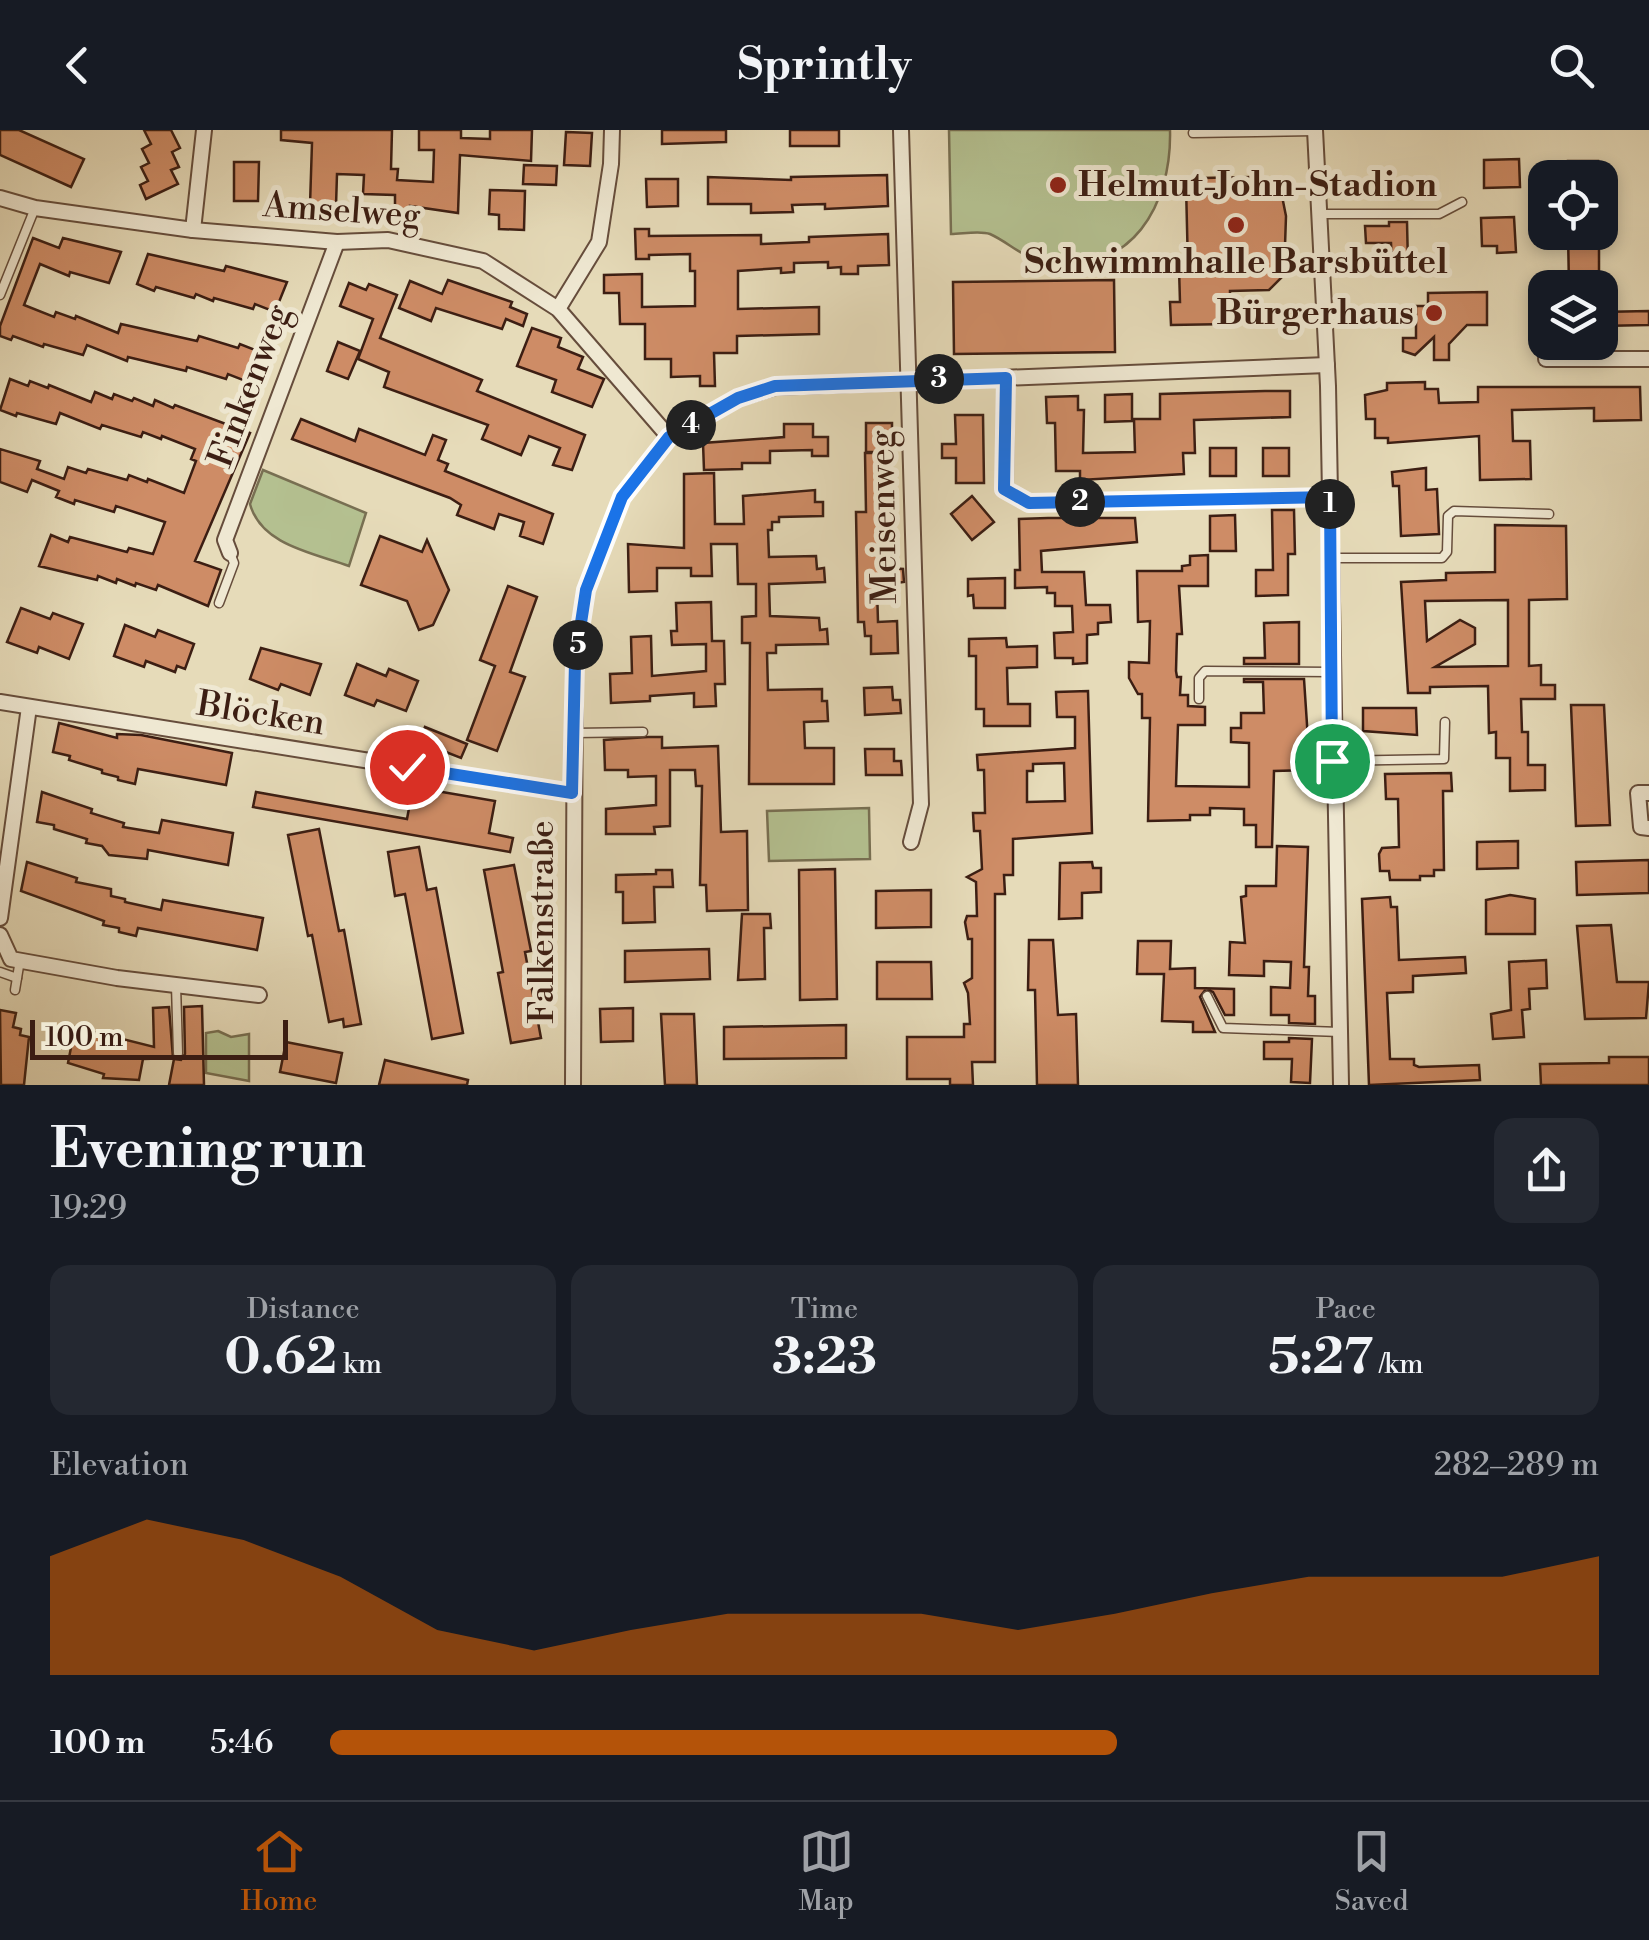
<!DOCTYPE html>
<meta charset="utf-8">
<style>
:root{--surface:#171b24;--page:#242831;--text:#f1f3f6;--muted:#9ea1a6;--line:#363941;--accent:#b45309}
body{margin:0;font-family:"Libre Bodoni",serif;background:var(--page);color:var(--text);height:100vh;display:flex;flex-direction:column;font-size:38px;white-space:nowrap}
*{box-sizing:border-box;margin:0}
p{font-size:32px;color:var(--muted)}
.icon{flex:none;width:55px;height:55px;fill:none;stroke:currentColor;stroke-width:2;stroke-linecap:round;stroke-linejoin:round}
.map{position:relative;height:955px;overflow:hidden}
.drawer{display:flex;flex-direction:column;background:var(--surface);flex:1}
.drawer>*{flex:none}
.controls{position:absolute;left:1528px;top:30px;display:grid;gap:20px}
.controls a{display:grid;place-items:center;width:90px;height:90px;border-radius:20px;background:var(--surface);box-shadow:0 5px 15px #0003;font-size:50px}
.scale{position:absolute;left:30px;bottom:25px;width:258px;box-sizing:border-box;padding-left:10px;border:5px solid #3c1e13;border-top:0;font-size:28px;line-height:35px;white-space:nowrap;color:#3c1e13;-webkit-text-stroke:8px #efe8d2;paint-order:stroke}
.pin{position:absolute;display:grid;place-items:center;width:85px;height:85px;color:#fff;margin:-42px;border:5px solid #fff;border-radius:50%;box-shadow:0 2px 10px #0007}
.km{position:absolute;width:50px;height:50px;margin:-25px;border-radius:50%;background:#222;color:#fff;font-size:28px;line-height:50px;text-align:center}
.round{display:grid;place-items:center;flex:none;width:105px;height:105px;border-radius:20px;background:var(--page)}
.headline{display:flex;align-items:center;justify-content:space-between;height:170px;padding:0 50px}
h1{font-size:55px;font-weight:700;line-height:75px}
.stats{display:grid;grid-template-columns:repeat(3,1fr);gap:15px;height:170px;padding:10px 50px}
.stats div{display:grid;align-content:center;border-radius:20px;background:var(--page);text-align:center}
.stats b{font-size:50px;font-weight:700}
.stats small{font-size:28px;font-weight:400}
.stats p{font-size:28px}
.chart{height:280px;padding:20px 50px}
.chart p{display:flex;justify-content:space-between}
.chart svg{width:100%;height:180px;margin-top:10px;fill:var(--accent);opacity:.7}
ul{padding:0 50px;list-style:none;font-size:32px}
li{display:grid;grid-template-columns:160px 120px 1fr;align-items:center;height:75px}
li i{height:25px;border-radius:12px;background:var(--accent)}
header{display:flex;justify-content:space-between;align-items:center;height:130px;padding:0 50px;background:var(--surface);font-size:45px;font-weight:700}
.dock{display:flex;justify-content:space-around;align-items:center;height:140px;border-top:2px solid var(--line);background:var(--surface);font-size:28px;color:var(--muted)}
.dock a{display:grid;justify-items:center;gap:5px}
.dock .current{color:var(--accent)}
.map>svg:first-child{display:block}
.green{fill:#b4c090;stroke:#786f52;stroke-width:2.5}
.building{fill:#ce8c66;stroke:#3c1e13;stroke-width:2.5;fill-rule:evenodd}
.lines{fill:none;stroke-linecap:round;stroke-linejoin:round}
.lane-casing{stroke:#664d3c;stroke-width:11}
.street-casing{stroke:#664d3c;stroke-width:18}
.lane{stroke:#efe8d2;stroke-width:8}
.street{stroke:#efe8d2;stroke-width:14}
.route-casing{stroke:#fff;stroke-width:20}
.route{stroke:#1a73e8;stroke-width:12}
.poi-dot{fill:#8f2418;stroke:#efe8d2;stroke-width:4}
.labels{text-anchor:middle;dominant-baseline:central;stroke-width:10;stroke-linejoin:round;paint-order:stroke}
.poi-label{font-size:35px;font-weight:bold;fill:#3c1e13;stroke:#efe8d2;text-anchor:start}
.street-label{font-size:35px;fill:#3c1e13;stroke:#efe8d2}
</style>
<header><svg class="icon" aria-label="back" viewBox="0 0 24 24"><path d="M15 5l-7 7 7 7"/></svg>Sprintly<svg class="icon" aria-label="search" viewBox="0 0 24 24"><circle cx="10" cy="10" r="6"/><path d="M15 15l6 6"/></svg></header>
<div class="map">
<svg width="1649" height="955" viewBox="0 0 1649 955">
<rect width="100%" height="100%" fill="#e6dbb9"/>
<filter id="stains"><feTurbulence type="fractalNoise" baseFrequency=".002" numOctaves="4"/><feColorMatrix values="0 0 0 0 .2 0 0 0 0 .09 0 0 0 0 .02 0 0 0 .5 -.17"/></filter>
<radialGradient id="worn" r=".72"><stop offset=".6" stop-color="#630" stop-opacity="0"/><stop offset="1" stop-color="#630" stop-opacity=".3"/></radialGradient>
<g class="green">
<path d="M949 0H1170C1172 74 1132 147 1046 132 1022 128 1010 113 990 104 980 100 962 104 951 104Z"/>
<path d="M263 340 366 383 349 436C313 423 261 415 250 374Z"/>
<polygon points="869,678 870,729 769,731 767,681"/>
<polygon points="218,901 231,907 249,904 249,951 206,943 206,903"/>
</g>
<g class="building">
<polygon points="0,0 19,0 84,29 71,57 0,25"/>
<polygon points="144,0 171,0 180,18 172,22 179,37 171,40 178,54 146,69 140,55 148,51 141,37 149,33 142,19 151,14"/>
<polygon points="281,0 392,0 391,39 398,39 397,50 433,52 434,20 419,20 419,0 461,0 461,8 490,9 490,0 532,0 531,31 460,25 458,83 410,76 410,82 395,82 395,65 363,64 364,45 337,44 336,76 310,75 312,13 281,10"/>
<polygon points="662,0 726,0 726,12 662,14"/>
<rect x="790" y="0" width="49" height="16"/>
<polygon points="566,2 592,3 590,36 564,35"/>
<polygon points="1519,29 1520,57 1484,58 1484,30"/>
<rect x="1568" y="31" width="30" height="17"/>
<polygon points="234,32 259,32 258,71 234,71"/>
<polygon points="524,35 557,36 556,55 523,54"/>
<polygon points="887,45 888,76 825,79 825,74 792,75 793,82 751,83 751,74 708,74 708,47 791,50 791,47"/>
<polygon points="1252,47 1252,53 1272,52 1272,67 1282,66 1286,86 1284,145 1269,160 1230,161 1230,194 1171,195 1170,172 1180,172 1179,138 1188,138 1186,55 1202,55 1202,48"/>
<polygon points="646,49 678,49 678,76 647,77"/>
<polygon points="490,60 525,61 524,100 499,99 499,85 489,84"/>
<polygon points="1514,87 1516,122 1497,123 1497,116 1482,116 1481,88"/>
<polygon points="1389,92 1407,92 1408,134 1392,134 1391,113 1366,113 1365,96 1389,96"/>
<polygon points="635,99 649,99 649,106 761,105 761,114 809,112 809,107 888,104 889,135 858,136 858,144 841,144 841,137 828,138 828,132 794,133 794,142 781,143 781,138 738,141 738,179 819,177 819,204 737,206 737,223 714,223 715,256 700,256 700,246 671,247 671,229 645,229 645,194 620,194 619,163 604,163 604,145 642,144 642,177 695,176 695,141 690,141 690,124 649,125 649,129 636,129"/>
<polygon points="1568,102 1599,102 1599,158 1569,158"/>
<polygon points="33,108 59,118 63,108 121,122 109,153 70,142 69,146 40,134 24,175 54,187 56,182 75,189 76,186 118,203 121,194 197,211 199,206 238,218 240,214 260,222 248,252 228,244 226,249 187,237 186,241 128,227 127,231 87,215 83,225 44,214 43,217 13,206 11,210 0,206 0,196"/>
<polygon points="148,124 224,141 226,136 287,152 275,182 255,174 253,179 214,168 213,171 196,164 194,168 156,157 154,161 137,154"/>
<polygon points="448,150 512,172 510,177 527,184 523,196 506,189 502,199 436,178 431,191 399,178 410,151 442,164"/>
<polygon points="1114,150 1115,222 954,224 953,152"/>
<polygon points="349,153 366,160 369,154 397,165 380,208 482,250 477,261 585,305 572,340 553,335 560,318 529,306 521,325 482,309 488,295 384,257 389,242 358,229 373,189 340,176"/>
<polygon points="1487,162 1487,195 1467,195 1449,214 1449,230 1434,230 1434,207 1415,225 1403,221 1403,208 1416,208 1416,176 1428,176 1428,163"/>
<polygon points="1649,181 1649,195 1600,196 1600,182"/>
<polygon points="532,198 561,208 558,217 583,227 578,239 604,249 592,277 552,262 556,250 517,236"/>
<polygon points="338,212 360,221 348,249 327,241"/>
<polygon points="10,249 28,256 30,251 48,258 49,255 91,272 95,262 112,269 114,264 132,271 134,268 153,276 155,270 173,278 175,275 250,303 195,431 221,440 208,476 158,455 156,460 136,453 135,456 117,449 116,453 98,446 97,450 39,436 51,405 68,412 70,407 127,422 129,418 153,424 165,392 116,376 114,382 75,370 74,374 56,367 59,361 32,350 27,362 0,352 0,319 40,331 37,339 64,349 68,337 86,343 88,339 127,350 129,345 147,352 148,349 184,363 196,331 191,329 195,319 162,306 161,309 143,302 141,307 102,295 100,299 60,283 56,294 17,283 16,286 0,280"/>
<polygon points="1425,252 1425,259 1438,259 1439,273 1478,272 1478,257 1640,257 1641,290 1594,291 1594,278 1512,280 1513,311 1530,311 1531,349 1480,350 1479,306 1388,313 1388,308 1375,308 1375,289 1366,289 1365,265 1387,260 1387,253"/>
<polygon points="1265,261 1290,261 1290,287 1194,290 1195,323 1183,323 1184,344 1080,350 1080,341 1056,341 1055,293 1047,293 1046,267 1078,266 1078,280 1084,280 1083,323 1135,322 1134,289 1160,289 1160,264"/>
<polygon points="1132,264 1132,291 1105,292 1105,265"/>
<polygon points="955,285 983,285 984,353 956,353 956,328 942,328 942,314 956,314"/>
<polygon points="301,289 355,311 359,299 425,325 433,305 446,310 438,330 448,334 445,341 553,384 543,414 520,406 524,392 499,384 494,399 457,385 461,375 450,368 292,309"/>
<rect x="866" y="293" width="26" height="29"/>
<polygon points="784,294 813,294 813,307 828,307 828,326 812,326 812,320 770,321 770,333 742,333 742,339 704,340 703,313 784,307"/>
<rect x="1210" y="318" width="26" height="28"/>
<rect x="1263" y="318" width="26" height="28"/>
<polygon points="865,323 879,323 879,354 894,353 894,382 880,383 881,426 888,426 888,438 903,439 904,452 896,453 896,458 877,458 878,492 897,491 898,523 871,524 871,506 865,506 864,492 858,492 856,382 866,382"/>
<polygon points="1426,338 1426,360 1437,359 1439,404 1401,406 1399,356 1393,356 1392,342"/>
<polygon points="714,343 715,394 744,394 743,366 815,360 815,372 823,372 823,386 779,387 779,392 772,392 772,400 768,400 769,427 816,426 817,439 824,438 825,452 769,454 770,486 819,488 820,500 827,499 828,514 776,515 776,523 767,523 768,560 822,559 822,571 827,571 828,591 804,592 805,618 834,618 834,654 749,654 750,513 742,513 742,487 756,486 756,454 738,454 737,414 711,414 712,446 691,446 691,438 657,438 657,461 629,462 628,414 684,418 684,344"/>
<polygon points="972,366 994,392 972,410 951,384"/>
<polygon points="1272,380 1294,380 1295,424 1288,424 1288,465 1256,466 1256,440 1273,440"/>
<polygon points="1235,385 1236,421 1210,421 1210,386"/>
<polygon points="1048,388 1135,388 1137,412 1041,421 1042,442 1084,442 1086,475 1110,475 1111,492 1098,493 1098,504 1087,505 1087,533 1073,534 1073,528 1055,528 1054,503 1073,502 1072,476 1055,476 1055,463 1047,463 1047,457 1015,458 1015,440 1020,440 1019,389"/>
<path d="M1495 395 1566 396 1567 469 1529 470V536L1541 535V555H1555V569H1521L1522 602H1528V635H1545V660L1510 661V628H1496V602L1489 603 1488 556 1430 557V563H1408L1401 452 1446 450V443L1495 442ZM1508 470V536L1435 537 1475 514V498L1460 490 1427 511 1425 471Z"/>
<polygon points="380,406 422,422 427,410 449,460 433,495 419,500 407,471 361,455"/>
<polygon points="1208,425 1208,456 1179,456 1182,504 1177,504 1176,541 1177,547 1181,547 1180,565 1188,565 1188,576 1205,577 1205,595 1178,595 1176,656 1249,657 1249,613 1231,612 1231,598 1241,598 1241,583 1264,583 1263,552 1244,552 1244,549 1304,549 1310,640 1274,641 1272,717 1256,717 1256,695 1244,695 1244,679 1210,678 1210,685 1190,685 1190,690 1148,691 1150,588 1142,588 1142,564 1138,564 1129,548 1129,532 1149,533 1150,491 1138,492 1137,441 1182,441 1182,436 1190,435 1190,426"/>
<polygon points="1005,448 1005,478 974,478 973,465 968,466 968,449"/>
<polygon points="508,456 537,467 510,542 525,547 497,621 467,610 495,536 480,530"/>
<polygon points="711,472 712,511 724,511 725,554 715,554 716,576 694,577 694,563 650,566 650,571 611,573 610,544 632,543 631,507 651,506 652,546 706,541 706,514 672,515 671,501 677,501 676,473"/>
<polygon points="21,478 50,489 53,483 83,494 69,529 39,517 37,523 7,512"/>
<polygon points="1299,492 1299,534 1244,534 1244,528 1265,528 1264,493"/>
<polygon points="125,495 155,507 158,500 194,514 185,539 177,536 175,542 146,531 144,537 114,526"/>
<polygon points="1006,508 1007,517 1037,516 1037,537 1007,538 1008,574 1030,574 1030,596 984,596 984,579 976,579 976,526 969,526 969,509"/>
<polygon points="261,518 321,534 310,565 281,554 278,560 250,549"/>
<polygon points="357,534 386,546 389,539 418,551 406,581 377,570 374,576 345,565"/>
<polygon points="892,557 893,570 900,570 901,583 865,585 864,558"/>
<path d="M1088 561 1092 703 1013 709V745H1004L1005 764H995V932H972L973 955H950V949H907V907H964V894H970L968 863 964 853 972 848V809H968L965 792 967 786H977L976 752 967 747 982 739 980 701H974L973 683H985L984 640H978L977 625 1075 618V587H1057L1056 562ZM1064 633 1065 671 1027 672V641H1033V634Z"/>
<polygon points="1571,575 1604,575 1610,695 1576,696"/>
<polygon points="1363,578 1416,578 1417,605 1363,601"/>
<polygon points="59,593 117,608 117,604 141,605 232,623 226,655 138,639 135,654 118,650 118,647 102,643 102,640 69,630 70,626 53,622"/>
<polygon points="425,597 467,614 461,628 433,617 431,623 417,618"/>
<polygon points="648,607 662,607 662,618 718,616 721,702 747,701 748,780 707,781 706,755 700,755 702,656 696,656 695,640 670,640 670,696 654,697 655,704 606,704 606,679 656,675 656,646 628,647 628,640 605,640 604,610"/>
<polygon points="865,619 894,619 894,631 901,631 902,645 866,645"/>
<polygon points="1451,643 1452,661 1443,661 1444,740 1434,740 1434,746 1420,746 1420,750 1390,750 1389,741 1380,741 1379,724 1382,718 1399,717 1398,669 1386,669 1385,644"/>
<polygon points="413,657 495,671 489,703 513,708 510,722 253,677 256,662 407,689"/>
<polygon points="42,662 92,679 91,683 124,693 123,697 159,703 162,690 233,703 228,735 148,720 147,729 109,725 102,716 86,713 87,709 54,699 54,695 37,692"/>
<polygon points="319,699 339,801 344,800 361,894 344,897 343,889 329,892 312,805 308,806 288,705"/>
<polygon points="1518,711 1518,738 1477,739 1477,712"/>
<polygon points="1277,716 1308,717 1304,837 1309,837 1308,866 1315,866 1315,894 1289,893 1289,885 1271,885 1271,857 1290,858 1291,832 1264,831 1264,846 1229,845 1230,812 1245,813 1241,767 1246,766 1246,756 1276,756"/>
<polygon points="419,717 427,760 436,758 463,903 432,909 405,764 395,766 388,722"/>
<polygon points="1649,730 1649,763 1577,765 1576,732"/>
<polygon points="27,732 77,748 76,752 111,759 111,766 125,769 125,772 161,780 163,770 263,788 257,820 138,798 136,806 119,802 119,798 103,795 104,791 21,761"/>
<polygon points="1092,732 1093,738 1101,738 1101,762 1082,763 1082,788 1059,789 1060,733"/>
<polygon points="514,735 531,821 525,822 541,908 511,913 498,843 503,842 484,740"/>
<polygon points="835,739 837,869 800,870 799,740"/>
<polygon points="656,740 672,740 673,757 654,757 655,792 623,793 623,762 616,762 616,745 656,744"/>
<polygon points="931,760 931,797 876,798 876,761"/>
<polygon points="1510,765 1535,769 1535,804 1486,804 1486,770"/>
<polygon points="1390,767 1391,777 1397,777 1399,830 1465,827 1466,843 1413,846 1413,862 1387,863 1390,929 1414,929 1414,935 1419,937 1479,935 1480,950 1369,955 1362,769"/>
<polygon points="742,784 770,784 771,798 764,798 765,849 738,850"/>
<polygon points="1611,795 1617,852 1649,852 1646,888 1585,889 1577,796"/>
<polygon points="1029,810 1053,810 1058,885 1076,884 1078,955 1037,955 1035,860 1028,860"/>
<polygon points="1138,811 1171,811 1170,839 1195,838 1195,858 1234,859 1234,885 1225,885 1213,862 1206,859 1200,867 1215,902 1193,902 1193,892 1162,891 1164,844 1137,844"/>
<polygon points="709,819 710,849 625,852 625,821"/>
<polygon points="1546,830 1547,858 1529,859 1530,879 1522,880 1524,907 1493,909 1491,884 1511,880 1509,832"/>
<polygon points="877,832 931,832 932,869 877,869"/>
<polygon points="202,876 204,955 169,955 174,929 181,930 185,924 184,877"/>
<polygon points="169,877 173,928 143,929 139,950 103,948 104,944 68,933 75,897 154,917 153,878"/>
<polygon points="633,878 633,911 601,912 600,879"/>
<polygon points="0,880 16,883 13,897 21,899 20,905 29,907 24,955 1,955"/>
<polygon points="661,884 694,884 697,955 665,955"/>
<polygon points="846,895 846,928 724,929 724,897"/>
<polygon points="1289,908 1312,909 1310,953 1291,952 1292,929 1264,929 1264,912 1289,912"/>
<polygon points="286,912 342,923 336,953 280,942"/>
<polygon points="1609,927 1649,927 1649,955 1541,955 1540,934 1609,933"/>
<polygon points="385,930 468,950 467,955 379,955"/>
</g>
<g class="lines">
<g class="lane-casing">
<g id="lane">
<polyline points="1193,3 1315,1"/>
<polyline points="1318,84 1439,84 1462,72"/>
<polyline points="0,165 35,78"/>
<polyline points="1333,428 1442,428 1447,422 1448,386 1454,381 1549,384"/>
<polyline points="219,473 234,433 230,423"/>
<polyline points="1199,569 1199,548 1205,541 1331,542"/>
<polyline points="575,603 643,602"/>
<polyline points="1332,631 1444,629 1445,592"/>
<polyline points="0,842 17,848"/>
<polyline points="176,855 178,923"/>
<polyline points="15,860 20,830"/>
<polyline points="1207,866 1223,898 1340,902"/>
</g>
</g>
<g class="street-casing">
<g id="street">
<polyline points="901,0 921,674 911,712"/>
<polyline points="1315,0 1328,256 1341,955"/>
<polyline points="0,68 35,78 193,100 337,112 388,110 483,131 558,179 669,307"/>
<polyline points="193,100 204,0"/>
<polyline points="558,179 599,112 611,34 612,0"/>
<polyline points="1546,229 1649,229"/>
<polyline points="1006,248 1005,359 1029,373 1330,367"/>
<polyline points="230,423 225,410 337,112"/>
<polyline points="0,572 571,663"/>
<polyline points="1649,663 1638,663 1641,697 1649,698"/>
<polyline points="0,788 29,577"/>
<polyline points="0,805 11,829 117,848 259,865"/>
<polyline points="573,955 575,532 586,460 622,367 669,307 738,268 775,257 1327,235"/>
</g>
</g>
<use href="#lane" class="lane"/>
<use href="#street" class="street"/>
</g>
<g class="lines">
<g class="route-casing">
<polyline id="route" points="407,637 572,663 575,532 586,460 622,367 669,307 738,268 775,256 1006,248 1004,359 1029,373 1330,367 1332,631"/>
</g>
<use href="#route" class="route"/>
</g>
<g class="poi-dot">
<circle cx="1058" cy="55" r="10"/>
<circle cx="1236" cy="95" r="10"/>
<circle cx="1434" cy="183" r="10"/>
</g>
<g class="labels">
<g class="poi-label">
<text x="1078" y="55">Helmut-John-Stadion</text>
<text x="1236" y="132" text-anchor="middle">Schwimmhalle Barsbüttel</text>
<text x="1414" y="183" text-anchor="end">Bürgerhaus</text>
</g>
<g class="street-label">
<text transform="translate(342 81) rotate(4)">Amselweg</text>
<text transform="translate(250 256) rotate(-69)">Finkenweg</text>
<text transform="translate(884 387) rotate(-91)">Meisenweg</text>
<text transform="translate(261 584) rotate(9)">Blöcken</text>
<text transform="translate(542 792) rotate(-90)">Falkenstraße</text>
</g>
</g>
<rect width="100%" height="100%" filter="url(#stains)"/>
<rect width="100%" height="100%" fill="url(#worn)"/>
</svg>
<div class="controls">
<a><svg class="icon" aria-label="locate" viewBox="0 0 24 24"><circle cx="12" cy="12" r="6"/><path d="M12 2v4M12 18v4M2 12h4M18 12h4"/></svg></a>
<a><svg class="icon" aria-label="layers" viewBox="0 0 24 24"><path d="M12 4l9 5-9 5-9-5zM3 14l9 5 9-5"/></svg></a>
</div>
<div class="scale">100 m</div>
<div class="pin" style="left:1332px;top:631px;background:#1e9e55"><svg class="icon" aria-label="arrive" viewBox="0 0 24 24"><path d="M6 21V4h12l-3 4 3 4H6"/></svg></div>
<div class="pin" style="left:407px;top:637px;background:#d93025"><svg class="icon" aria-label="check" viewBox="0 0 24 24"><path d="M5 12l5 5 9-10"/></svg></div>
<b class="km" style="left:1330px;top:374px">1</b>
<b class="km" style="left:1080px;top:372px">2</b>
<b class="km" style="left:939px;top:249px">3</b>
<b class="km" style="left:691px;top:295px">4</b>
<b class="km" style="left:578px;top:515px">5</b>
</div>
<section class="drawer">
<div class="headline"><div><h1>Evening run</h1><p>19:29</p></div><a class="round"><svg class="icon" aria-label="share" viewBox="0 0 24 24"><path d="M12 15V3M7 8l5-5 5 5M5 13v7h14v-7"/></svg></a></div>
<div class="stats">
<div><p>Distance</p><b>0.62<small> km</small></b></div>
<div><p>Time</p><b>3:23</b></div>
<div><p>Pace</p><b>5:27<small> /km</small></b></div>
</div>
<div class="chart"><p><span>Elevation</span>282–289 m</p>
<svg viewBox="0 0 160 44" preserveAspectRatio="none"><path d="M0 44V15L10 6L20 11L30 20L40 33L50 38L60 33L70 29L80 29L90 29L100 33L110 29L120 24L130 20L140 20L150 20L160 15V44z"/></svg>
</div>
<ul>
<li><b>100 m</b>5:46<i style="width:62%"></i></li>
</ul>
</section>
<nav class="dock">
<a class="current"><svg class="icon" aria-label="home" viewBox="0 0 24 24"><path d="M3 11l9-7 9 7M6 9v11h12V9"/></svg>Home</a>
<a><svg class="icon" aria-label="map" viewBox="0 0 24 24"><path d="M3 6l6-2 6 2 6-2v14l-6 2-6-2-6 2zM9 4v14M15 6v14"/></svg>Map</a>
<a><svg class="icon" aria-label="saved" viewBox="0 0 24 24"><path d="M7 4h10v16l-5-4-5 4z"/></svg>Saved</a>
</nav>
